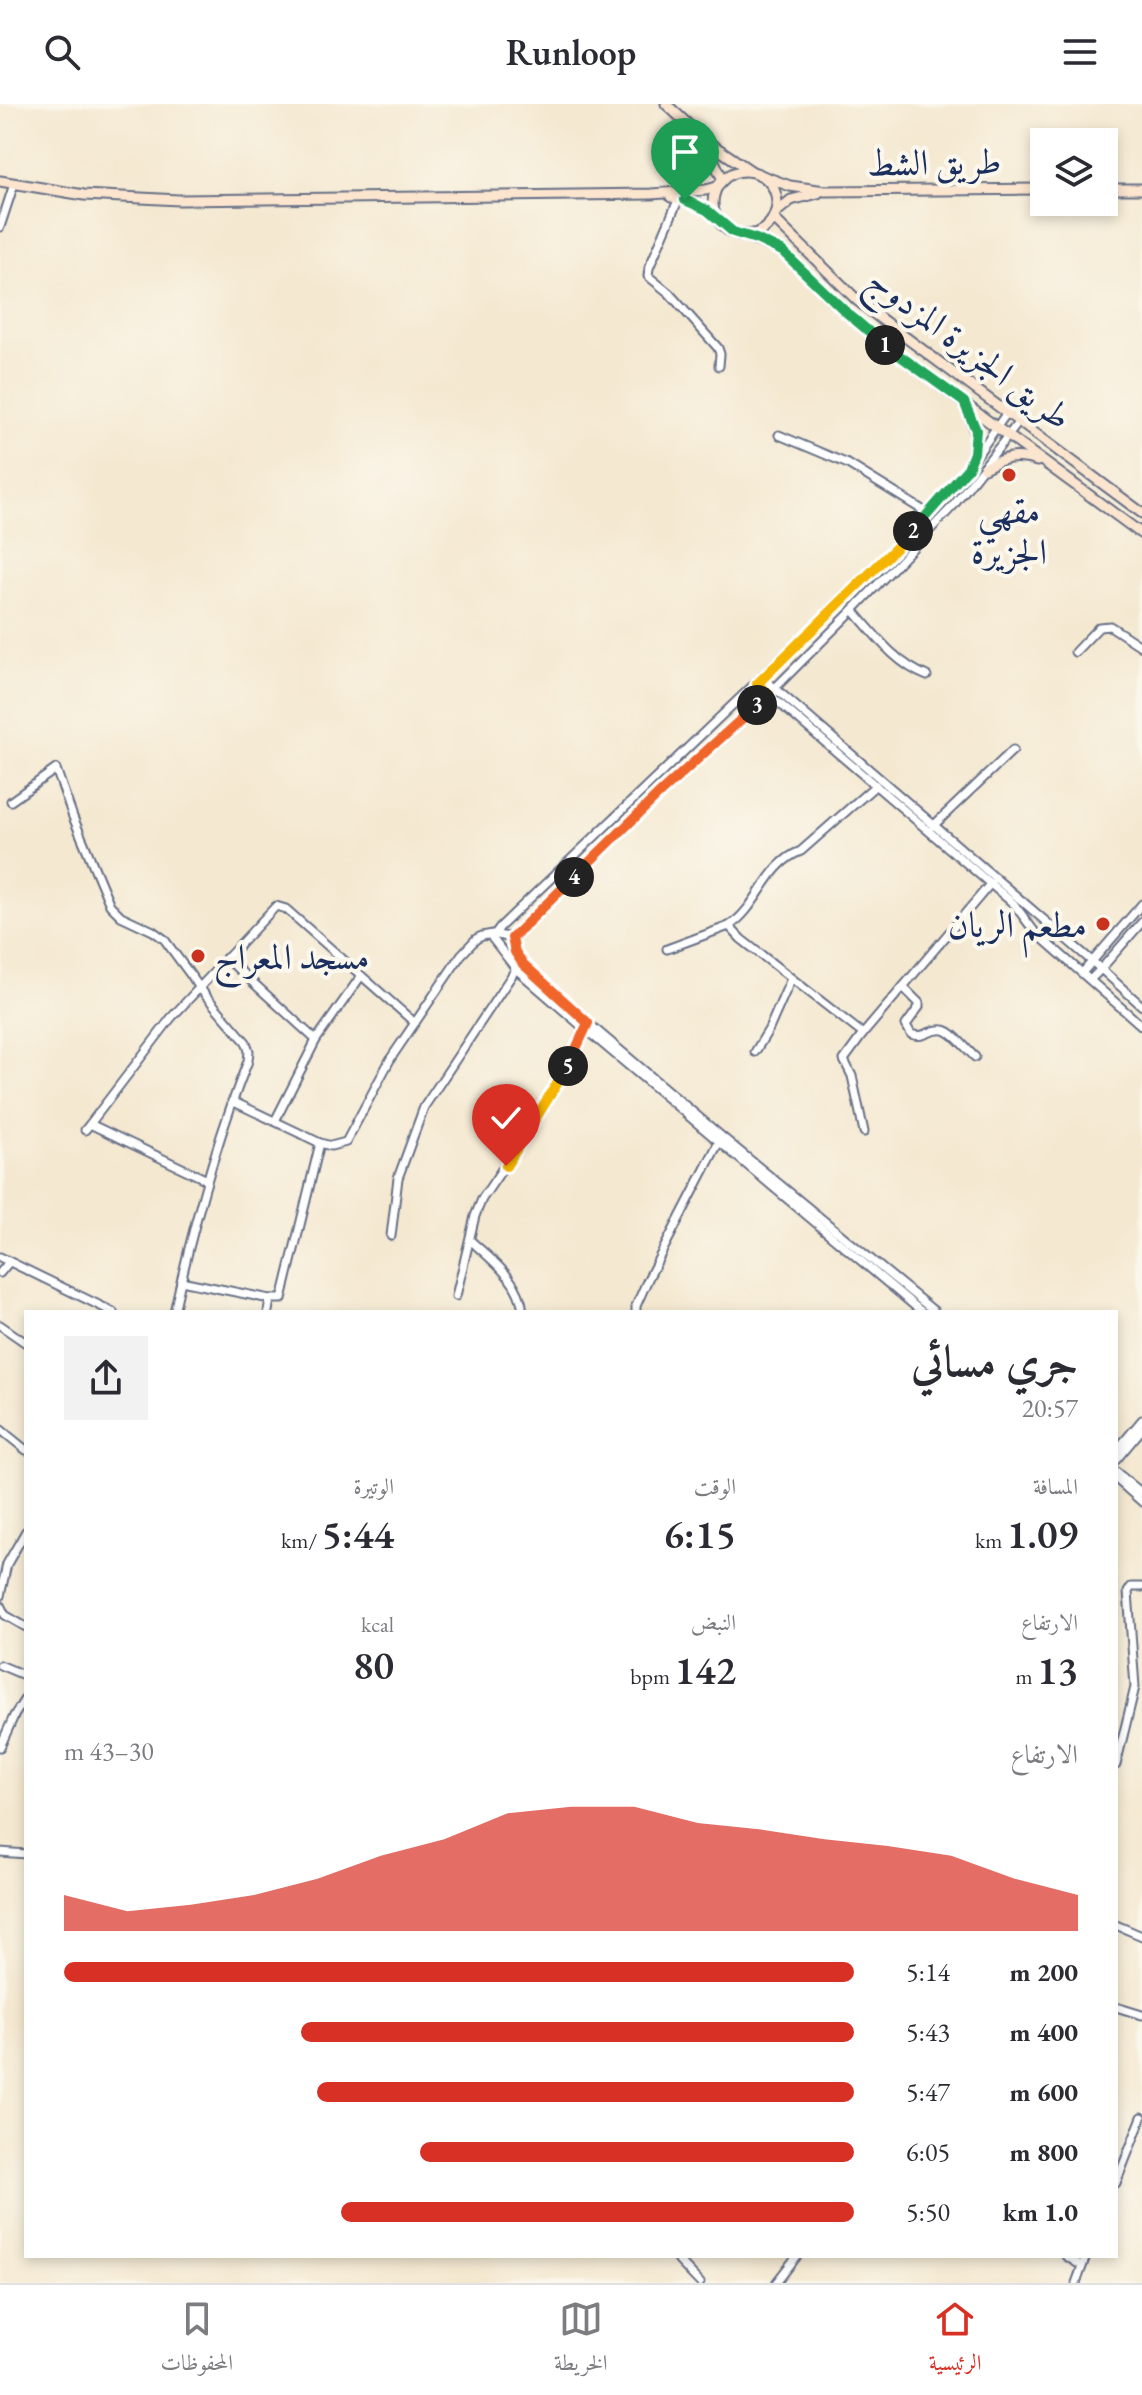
<!DOCTYPE html>
<html lang="ar">
<meta charset="utf-8">
<style>
:root{--surface:#fff;--page:#f2f2f3;--text:#2b2b33;--muted:#7c7c81;--line:#e1e1e2;--accent:#d93025}
body{margin:0;font-family:"EB Garamond",Amiri,serif;background:var(--page);color:var(--text);direction:rtl;height:100vh;display:flex;flex-direction:column;font-size:30px;white-space:nowrap}
*{box-sizing:border-box;margin:0}
p{font-size:26px;color:var(--muted)}
.icon{flex:none;width:44px;height:44px;fill:none;stroke:currentColor;stroke-width:2;stroke-linecap:round;stroke-linejoin:round}
.map{position:relative;flex:1;overflow:hidden;direction:ltr}
.drawer{position:absolute;left:24px;top:1206px;width:1094px;height:948px;display:flex;flex-direction:column;background:var(--surface);border-radius:0px;box-shadow:0 4px 12px #0003;direction:rtl}
.drawer>*{flex:none}
.fabs{position:absolute;left:1030px;top:24px;display:grid;gap:16px}
.fabs a{display:grid;place-items:center;width:88px;height:88px;border-radius:0px;background:var(--surface);box-shadow:0 4px 12px #0003;font-size:40px}
.pin{position:absolute;display:grid;place-items:center;width:68px;height:68px;color:#fff;margin:-82px -34px;border-radius:50% 50% 50% 0;rotate:-45deg;box-shadow:0 0 8px #0007}
.pin .icon{rotate:45deg}
.km{position:absolute;width:40px;height:40px;margin:-20px;border-radius:50%;background:#222;color:#fff;font-size:22px;line-height:40px;text-align:center}
.round{display:grid;place-items:center;flex:none;width:84px;height:84px;border-radius:0px;background:var(--page)}
.headline{display:flex;align-items:center;justify-content:space-between;height:136px;padding:0 40px}
h1{font-size:44px;font-weight:600;line-height:60px}
.stats{display:grid;grid-template-columns:repeat(3,1fr);gap:12px;height:136px;padding:8px 40px}
.stats div{display:grid;align-content:center}
.stats b{font-size:40px;font-weight:600}
.stats small{font-size:22px;font-weight:400}
.stats p{font-size:22px}
.chart{height:224px;padding:16px 40px}
.chart p{display:flex;justify-content:space-between}
.chart svg{width:100%;height:144px;margin-top:8px;fill:var(--accent);opacity:.7}
ul{padding:0 40px;list-style:none;font-size:26px}
li{display:grid;grid-template-columns:128px 96px 1fr;align-items:center;height:60px}
li i{height:20px;border-radius:10px;background:var(--accent)}
header{display:flex;justify-content:space-between;align-items:center;height:104px;padding:0 40px;background:var(--surface);font-size:36px;font-weight:600}
.menu{display:flex;justify-content:space-around;align-items:center;height:112px;border-top:2px solid var(--line);background:var(--surface);font-size:22px;color:var(--muted)}
.menu a{display:grid;justify-items:center;gap:4px}
.menu .active{color:var(--accent)}
.map>svg:first-child{display:block}
.lines{fill:none;stroke-linecap:round;stroke-linejoin:round}
.street-casing{stroke:#677086;stroke-width:11}
.secondary-casing{stroke:#677086;stroke-width:13}
.street{stroke:#fff;stroke-width:7}
.secondary{stroke:#fbe5cf;stroke-width:9}
.split-1-casing{stroke:#fff;stroke-width:16}
.split-2-casing{stroke:#fff;stroke-width:16}
.split-3-casing{stroke:#fff;stroke-width:16}
.split-4-casing{stroke:#fff;stroke-width:16}
.split-5-casing{stroke:#fff;stroke-width:16}
.split-6-casing{stroke:#fff;stroke-width:16}
.split-1{stroke:#22a559;stroke-width:10}
.split-2{stroke:#22a559;stroke-width:10}
.split-3{stroke:#f5b400;stroke-width:10}
.split-4{stroke:#f0652b;stroke-width:10}
.split-5{stroke:#f0652b;stroke-width:10}
.split-6{stroke:#f5b400;stroke-width:10}
.poi-dot{fill:#c8321e;stroke:#fbf7ec;stroke-width:3}
.labels{text-anchor:middle;dominant-baseline:central;stroke-width:8;stroke-linejoin:round;paint-order:stroke}
.street-label{font-size:36px;fill:#1b2f5e;stroke:#fbf7ec}
.poi-label{font-size:36px;fill:#1b2f5e;stroke:#fbf7ec}
</style>
<header><svg class="icon" aria-label="menu" viewBox="0 0 24 24"><path d="M4 6h16M4 12h16M4 18h16"/></svg>Runloop<svg class="icon" aria-label="search" viewBox="0 0 24 24"><circle cx="10" cy="10" r="6"/><path d="M15 15l6 6"/></svg></header>
<div class="map">
<svg width="1142" height="2179" viewBox="0 0 1142 2179">
<rect width="100%" height="100%" fill="#fbf7ec"/>
<filter id="ink" filterUnits="userSpaceOnUse"><feTurbulence type="fractalNoise" baseFrequency=".0125" numOctaves="2"/><feDisplacementMap in="SourceGraphic" scale="16" xChannelSelector="R" yChannelSelector="G"/><feConvolveMatrix kernelMatrix="1 2 1 2 8 2 1 2 1" color-interpolation-filters="sRGB"/></filter>
<filter id="wash" filterUnits="userSpaceOnUse"><feTurbulence type="fractalNoise" baseFrequency=".006" numOctaves="4" result="noise"/><feDisplacementMap in="SourceGraphic" scale="32" xChannelSelector="R" yChannelSelector="G"/><feGaussianBlur stdDeviation="1.8" result="paint"/><feColorMatrix in="noise" values="0 0 0 0 0 0 0 0 0 0 0 0 0 0 0 0 0 1.4 0 .05"/><feComposite in="paint" operator="in"/></filter>
<g filter="url(#wash)">
<rect width="100%" height="100%" fill="#f4e8d0"/>
</g>
<g filter="url(#ink)">
<g class="lines">
<g class="street-casing">
<g id="street">
<polyline points="679,94 649,164 648,172 669,189 718,244 720,250 719,262"/>
<polyline points="0,123 14,80"/>
<polyline points="779,331 848,360 929,410"/>
<path d="M853 506C875 531 895 559 927 572"/>
<polyline points="1075,548 1099,523 1110,522 1142,543"/>
<polyline points="763,574 1101,865 1091,875"/>
<polyline points="757,580 1014,800 1034,827 1142,922"/>
<path d="M11 697 56 665 73 713 110 801 121 812 153 827 164 835 206 892 246 938 249 947 248 957C215 1039 193 1122 174 1208"/>
<polyline points="933,722 1013,646"/>
<polyline points="1142,818 1101,865 1142,902"/>
<polyline points="667,845 729,822"/>
<polyline points="226,854 316,936"/>
<polyline points="1083,868 1142,800"/>
<path d="M903 883 919 899V903L906 921 911 930C925 936 931 923 944 926 954 928 967 946 975 953"/>
<path d="M863 930 741 835 729 822C759 803 766 760 801 747L876 681"/>
<polyline points="755,948 769,925 791,875"/>
<polyline points="232,997 320,1039 331,1042 346,1038 391,954 461,851 476,835 482,832 493,830 512,834"/>
<polyline points="275,1017 316,936 361,872"/>
<polyline points="90,1020 171,914 276,802 286,805 415,919"/>
<polyline points="85,1026 90,1020 207,1076"/>
<polyline points="864,1028 852,972 844,956 863,930 991,779"/>
<polyline points="391,1132 398,1074 424,1003 516,865"/>
<path d="M470 1136C492 1156 521 1177 523 1208"/>
<polyline points="0,1153 113,1208"/>
<polyline points="0,1169 9,1158"/>
<polyline points="181,1177 270,1195 282,1195 320,1039"/>
<polyline points="456,1192 475,1112 482,1095 548,997 586,923"/>
<polyline points="268,1208 270,1195"/>
<polyline points="636,1208 636,1202 648,1175 721,1034"/>
<polyline points="922,1208 585,925 516,865 492,834 500,823 898,443 968,364 1006,310"/>
<polyline points="935,1208 721,1032 588,919 523,860 515,848 512,834 659,690 769,590 853,506 953,402 1018,319"/>
<polyline points="0,1221 26,1239"/>
<polyline points="0,1325 26,1346"/>
<polyline points="1116,1347 1142,1316"/>
<polyline points="1116,1356 1142,1325"/>
<polyline points="1116,1368 1142,1389"/>
<polyline points="1116,1375 1142,1398"/>
<polyline points="0,1492 7,1460 26,1427"/>
<polyline points="0,1501 5,1511 26,1523"/>
<polyline points="0,1561 26,1572"/>
<polyline points="0,1643 14,1612 26,1593"/>
<polyline points="1116,1661 1135,1583 1128,1488 1131,1483 1142,1483"/>
<polyline points="0,1748 26,1750"/>
<polyline points="1116,1821 1142,1832"/>
<polyline points="1116,1903 1142,1911"/>
<polyline points="1116,2079 1142,2013"/>
<polyline points="674,2152 700,2179"/>
<polyline points="1066,2152 1082,2162"/>
<polyline points="776,2179 797,2152"/>
<polyline points="1076,2179 1086,2152"/>
</g>
</g>
<g class="secondary-casing">
<g id="secondary">
<polyline points="666,0 705,36 751,67"/>
<polyline points="700,36 713,55 723,76"/>
<circle cx="745" cy="99" r="32"/>
<polyline points="760,71 790,82 825,87 1044,85"/>
<polyline points="0,77 84,91 179,96 651,90 706,86 717,83"/>
<polyline points="1104,85 1142,85"/>
<polyline points="671,93 697,100 715,112"/>
<polyline points="775,109 791,96 818,89"/>
<polyline points="773,114 858,197 881,215 1142,409"/>
<polyline points="740,130 782,147 847,209 886,242 1142,430"/>
<path d="M965 301C977 327 979 337 968 364"/>
<path d="M984 364C1003 354 1015 350 1037 357"/>
</g>
</g>
<use href="#street" class="street"/>
<use href="#secondary" class="secondary"/>
</g>
</g>
<g class="lines" filter="url(#ink)">
<g class="split-1-casing">
<polyline id="split-1" points="685,96 707,106 733,128 756,135 782,147 847,209 885,241"/>
</g>
<g class="split-2-casing">
<polyline id="split-2" points="885,241 964,298 976,326 974,349 968,364 913,427"/>
</g>
<g class="split-3-casing">
<polyline id="split-3" points="757,601 769,590 757,580 913,427"/>
</g>
<g class="split-4-casing">
<polyline id="split-4" points="574,773 659,690 757,601"/>
</g>
<g class="split-5-casing">
<polyline id="split-5" points="568,962 588,919 523,860 515,848 512,834 574,773"/>
</g>
<g class="split-6-casing">
<polyline id="split-6" points="506,1062 568,962"/>
</g>
<use href="#split-1" class="split-1"/>
<use href="#split-2" class="split-2"/>
<use href="#split-3" class="split-3"/>
<use href="#split-4" class="split-4"/>
<use href="#split-5" class="split-5"/>
<use href="#split-6" class="split-6"/>
</g>
<g class="poi-dot">
<circle cx="1009" cy="371" r="8"/>
<circle cx="1103" cy="820" r="8"/>
<circle cx="198" cy="852" r="8"/>
</g>
<g class="labels">
<g class="street-label">
<text transform="translate(934 58) rotate(-1)">طريق الشط</text>
<text transform="translate(970 244) rotate(37)">طريق الجزيرة المزدوج</text>
</g>
<g class="poi-label">
<text x="1009" y="406">مقهي<tspan x="1009" dy="41">الجزيرة</tspan></text>
<text x="1087" y="820" text-anchor="end">مطعم الريان</text>
<text x="214" y="852" text-anchor="start">مسجد المعراج</text>
</g>
</g>
</svg>
<div class="fabs">
<a><svg class="icon" aria-label="layers" viewBox="0 0 24 24"><path d="M12 4l9 5-9 5-9-5zM3 14l9 5 9-5"/></svg></a>
</div>
<div class="pin" style="left:685px;top:96px;background:#1e9e55"><svg class="icon" aria-label="arrive" viewBox="0 0 24 24"><path d="M6 21V4h12l-3 4 3 4H6"/></svg></div>
<div class="pin" style="left:506px;top:1062px;background:#d93025"><svg class="icon" aria-label="check" viewBox="0 0 24 24"><path d="M5 12l5 5 9-10"/></svg></div>
<b class="km" style="left:885px;top:241px">1</b>
<b class="km" style="left:913px;top:427px">2</b>
<b class="km" style="left:757px;top:601px">3</b>
<b class="km" style="left:574px;top:773px">4</b>
<b class="km" style="left:568px;top:962px">5</b>
<section class="drawer">
<div class="headline"><div><h1>جري مسائي</h1><p>20:57</p></div><a class="round"><svg class="icon" aria-label="share" viewBox="0 0 24 24"><path d="M12 15V3M7 8l5-5 5 5M5 13v7h14v-7"/></svg></a></div>
<div class="stats">
<div><p>المسافة</p><b>1.09<small> km</small></b></div>
<div><p>الوقت</p><b>6:15</b></div>
<div><p>الوتيرة</p><b>5:44<small> /km</small></b></div>
</div>
<div class="stats">
<div><p>الارتفاع</p><b>13<small> m</small></b></div>
<div><p>النبض</p><b>142<small> bpm</small></b></div>
<div><p>kcal</p><b>80</b></div>
</div>
<div class="chart"><p><span>الارتفاع</span>30–43 m</p>
<svg viewBox="0 0 160 44" preserveAspectRatio="none"><path d="M0 44V33L10 38L20 36L30 33L40 28L50 21L60 16L70 8L80 6L90 6L100 11L110 13L120 16L130 18L140 21L150 28L160 33V44z"/></svg>
</div>
<ul>
<li><b>200 m</b>5:14<i style="width:100%"></i></li>
<li><b>400 m</b>5:43<i style="width:70%"></i></li>
<li><b>600 m</b>5:47<i style="width:68%"></i></li>
<li><b>800 m</b>6:05<i style="width:55%"></i></li>
<li><b>1.0 km</b>5:50<i style="width:65%"></i></li>
</ul>
</section>
</div>
<nav class="menu">
<a class="active"><svg class="icon" aria-label="home" viewBox="0 0 24 24"><path d="M3 11l9-7 9 7M6 9v11h12V9"/></svg>الرئيسية</a>
<a><svg class="icon" aria-label="map" viewBox="0 0 24 24"><path d="M3 6l6-2 6 2 6-2v14l-6 2-6-2-6 2zM9 4v14M15 6v14"/></svg>الخريطة</a>
<a><svg class="icon" aria-label="saved" viewBox="0 0 24 24"><path d="M7 4h10v16l-5-4-5 4z"/></svg>المحفوظات</a>
</nav>
